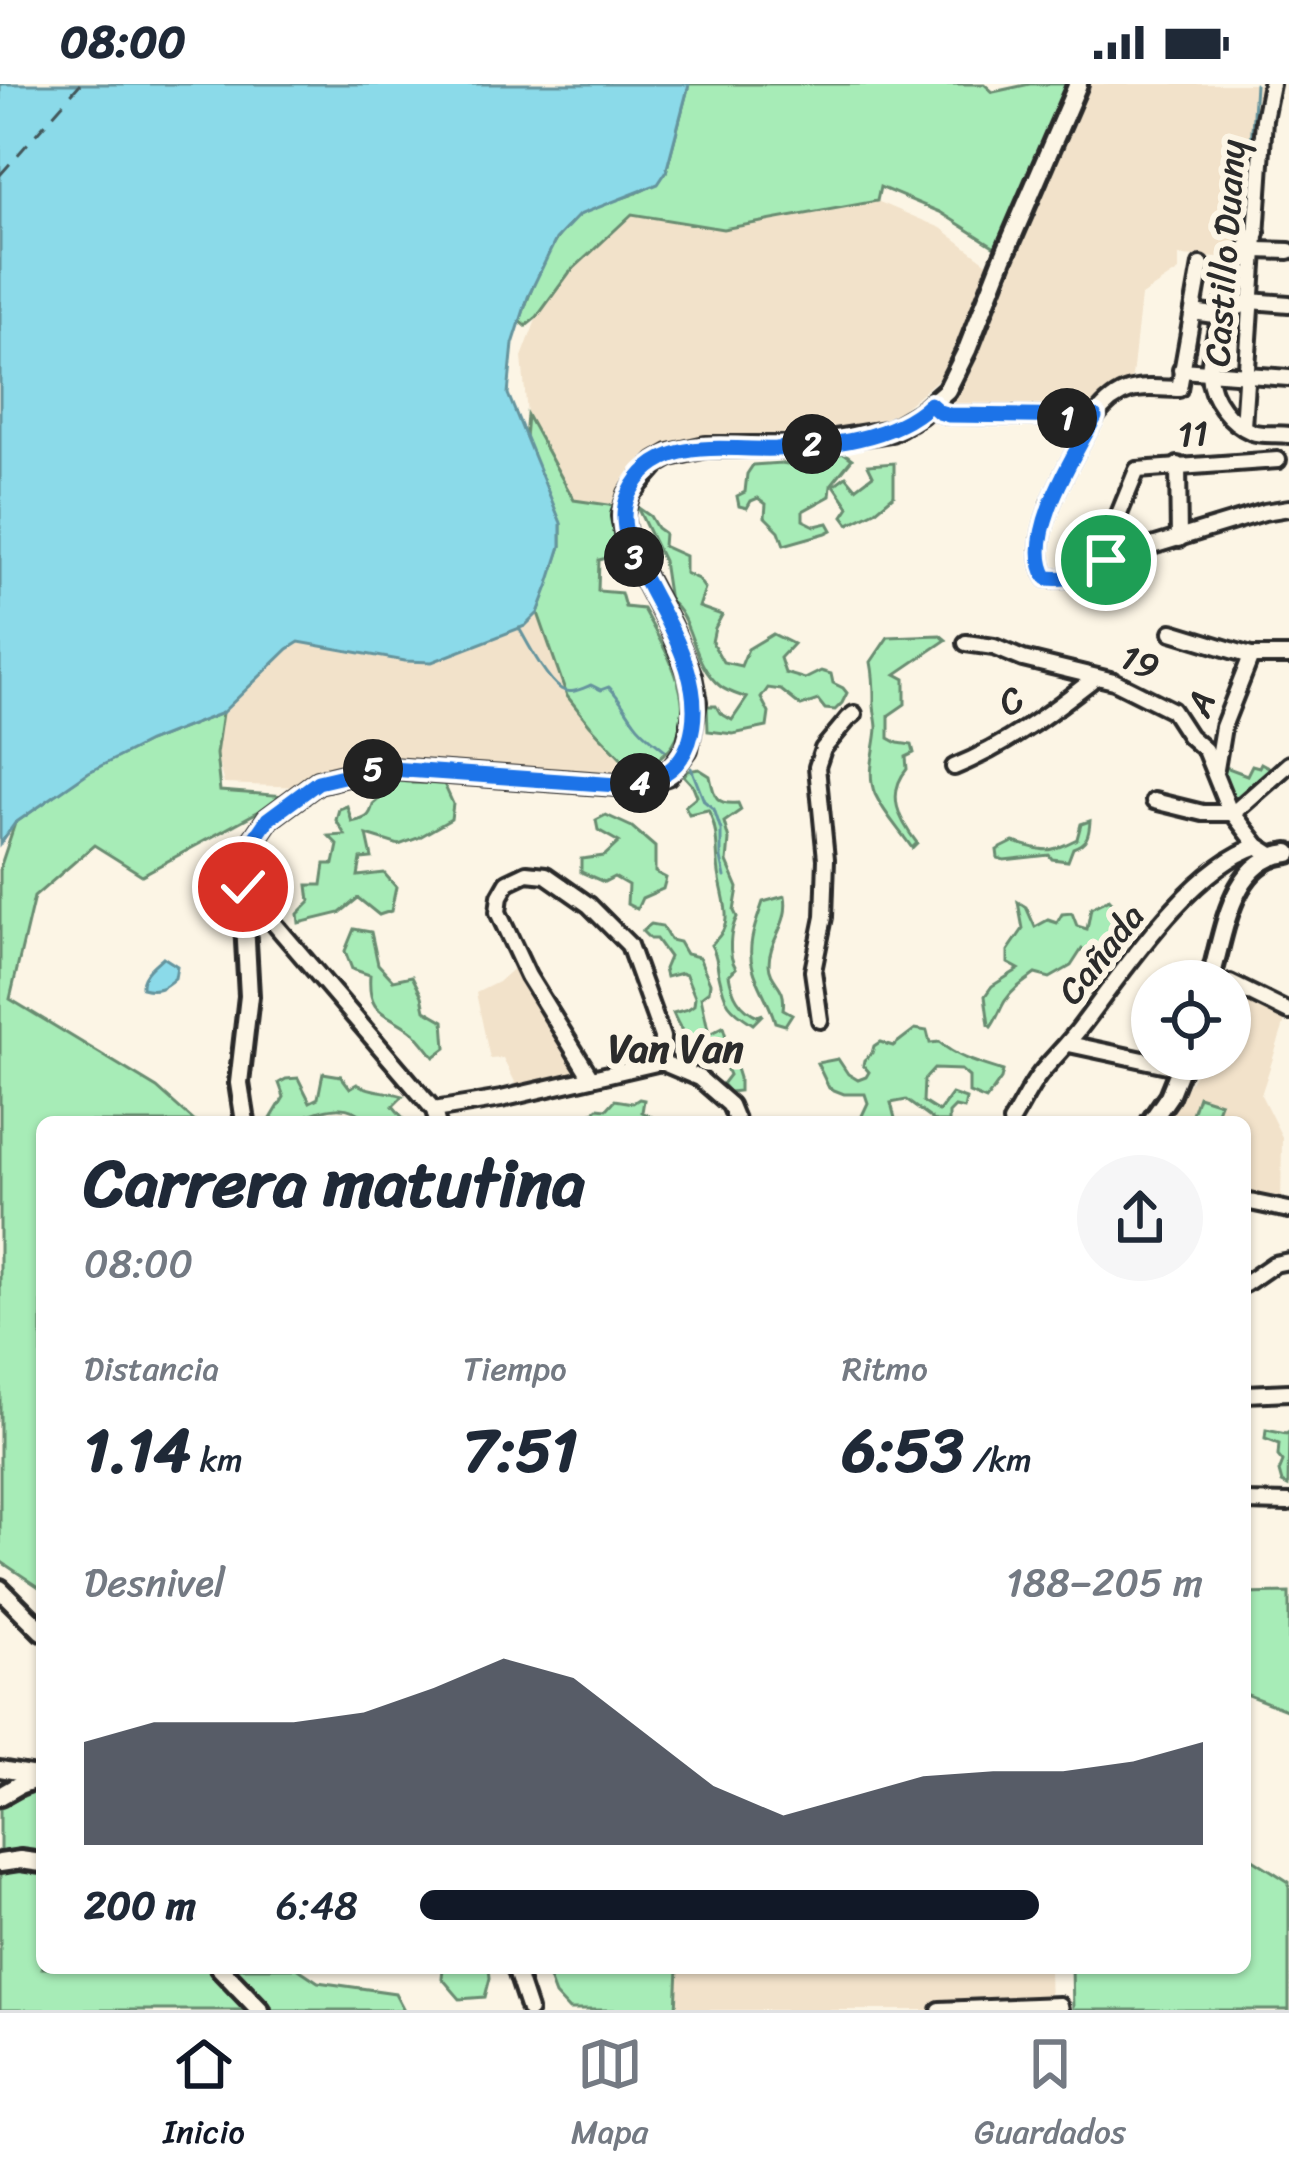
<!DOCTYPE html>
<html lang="es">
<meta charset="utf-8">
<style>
:root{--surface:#fff;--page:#f6f6f7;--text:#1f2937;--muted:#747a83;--line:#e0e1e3;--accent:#111827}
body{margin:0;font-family:Sriracha,sans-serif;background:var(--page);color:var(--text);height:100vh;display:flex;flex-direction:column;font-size:45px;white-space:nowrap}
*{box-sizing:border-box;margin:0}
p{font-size:39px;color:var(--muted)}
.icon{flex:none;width:66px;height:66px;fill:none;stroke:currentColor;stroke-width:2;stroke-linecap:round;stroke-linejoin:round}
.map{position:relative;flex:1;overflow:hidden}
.panel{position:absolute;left:36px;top:1032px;width:1215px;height:858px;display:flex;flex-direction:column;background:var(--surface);border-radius:18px;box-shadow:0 3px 9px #0004}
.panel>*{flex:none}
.controls{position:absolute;left:1131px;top:876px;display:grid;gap:24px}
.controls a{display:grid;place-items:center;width:120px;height:120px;border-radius:50%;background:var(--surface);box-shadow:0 3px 9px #0004;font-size:60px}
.pin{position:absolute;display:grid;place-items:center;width:102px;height:102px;color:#fff;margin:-51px;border:6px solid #fff;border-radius:50%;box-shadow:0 3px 12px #0007}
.km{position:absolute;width:60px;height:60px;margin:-30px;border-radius:50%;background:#222;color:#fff;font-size:33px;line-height:60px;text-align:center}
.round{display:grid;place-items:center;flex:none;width:126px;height:126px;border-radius:63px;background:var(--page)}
.headline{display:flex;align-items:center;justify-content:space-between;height:204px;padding:0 48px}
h1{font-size:66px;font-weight:800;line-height:90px}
.figures{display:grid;grid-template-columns:repeat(3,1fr);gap:18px;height:204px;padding:12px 48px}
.figures div{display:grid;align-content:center}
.figures b{font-size:60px;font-weight:800}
.figures small{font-size:33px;font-weight:400}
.figures p{font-size:33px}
.chart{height:336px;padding:24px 48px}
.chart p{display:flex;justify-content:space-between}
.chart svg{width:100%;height:216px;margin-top:12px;fill:var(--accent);opacity:.7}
ul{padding:0 48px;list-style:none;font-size:39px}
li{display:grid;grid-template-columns:192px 144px 1fr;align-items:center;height:90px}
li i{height:30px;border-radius:15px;background:var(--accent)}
.status{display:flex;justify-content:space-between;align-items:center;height:84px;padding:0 60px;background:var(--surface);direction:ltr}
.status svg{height:33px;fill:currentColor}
.tabs{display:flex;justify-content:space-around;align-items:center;height:168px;border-top:3px solid var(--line);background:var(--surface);font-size:33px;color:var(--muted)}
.tabs a{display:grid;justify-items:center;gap:6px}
.tabs .selected{color:var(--accent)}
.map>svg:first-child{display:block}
.built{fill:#f2e2ca}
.green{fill:#a7ecb7;stroke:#698c71;stroke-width:3}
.water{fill:#8bdae9;stroke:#65949d;stroke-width:3}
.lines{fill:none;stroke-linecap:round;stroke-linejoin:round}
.stream{stroke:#65949d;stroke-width:3}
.ferry{stroke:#43575a;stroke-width:3;stroke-dasharray:15 12;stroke-linecap:butt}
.minor-casing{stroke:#2b2b2b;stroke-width:22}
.major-casing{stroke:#2b2b2b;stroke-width:26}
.minor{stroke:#fcf5e5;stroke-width:14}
.major{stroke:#fcf5e5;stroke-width:16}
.route-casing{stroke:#fff;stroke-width:24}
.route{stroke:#1a73e8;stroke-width:15}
.labels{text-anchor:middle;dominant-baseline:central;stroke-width:12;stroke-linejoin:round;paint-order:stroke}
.street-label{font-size:36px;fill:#2b2b2b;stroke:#fcf5e5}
.neighbourhood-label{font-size:39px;font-weight:bold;fill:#2b2b2b;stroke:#fcf5e5}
</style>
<div class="status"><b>08:00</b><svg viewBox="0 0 49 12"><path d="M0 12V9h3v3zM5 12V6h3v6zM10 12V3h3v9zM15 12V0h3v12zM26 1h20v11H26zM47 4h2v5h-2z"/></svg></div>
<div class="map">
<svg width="1289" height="1926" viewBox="0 0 1289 1926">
<rect width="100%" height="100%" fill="#fcf5e5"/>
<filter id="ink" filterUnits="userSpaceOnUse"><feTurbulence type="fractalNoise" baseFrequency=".00833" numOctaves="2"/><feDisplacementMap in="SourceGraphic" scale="24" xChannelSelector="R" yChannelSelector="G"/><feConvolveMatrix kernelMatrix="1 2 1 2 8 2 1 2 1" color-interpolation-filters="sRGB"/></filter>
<g filter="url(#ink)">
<g class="built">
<polygon points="1087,0 1263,0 1248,148 1239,175 1179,172 1179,187 1141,212 1132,293 1116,308 1072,329 948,325 984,251 1070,34"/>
<polygon points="877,117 941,144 991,182 945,289 892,334 857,347 796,355 690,354 653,369 626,401 616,422 574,416 527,331 522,273 537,233 569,189 632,130 723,145"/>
<polygon points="538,529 567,612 590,641 624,677 644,686 598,693 529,692 431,679 374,678 304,703 224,700 216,670 222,629 288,565 299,558 405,577 525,542"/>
<polygon points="518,880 580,988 530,1001 516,1000 503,974 490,975 476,909 498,898"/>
<polygon points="1230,904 1287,931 1261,1011 1282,1053 1281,1121 1245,1115 1245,1038 1166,1038 1193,993 1199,975 1230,975"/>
<polygon points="678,1884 1049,1884 1050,1926 676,1926"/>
</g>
<g class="green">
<path d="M689 0H984L993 8 1030 0H1073L995 163 940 128 880 103 877 117 723 145 632 130 569 189 537 233 526 242 520 237C531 205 551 148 581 130 608 114 647 114 666 88Z"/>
<path d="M527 331 574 416 616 422 623 470 599 476 598 507 621 509 625 523 643 525C663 562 700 618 673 660 667 670 653 678 644 686L624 677 590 641 567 612 538 529 561 462V440L525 354Z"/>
<polygon points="844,369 852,375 831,401 830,412 803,427 803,436 815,442 828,439 832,446 826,449 784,461 779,447 765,433 766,420 758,414 751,417 747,424 739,422 737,412 745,408 747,390 753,381 781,379 794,381"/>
<polygon points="894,379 894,411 875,427 849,440 843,432 849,423 834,401 846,392 856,404 873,391 868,381"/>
<path d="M637 423 650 432 657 444 664 449 663 462 685 472V489L698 495 705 505 699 523 722 531 715 544 712 558 723 578 741 582 748 565 773 550 793 560 780 574 785 589 805 595 821 587 831 590 833 599 843 604 847 609 842 619 835 626 825 625 818 616 801 622 781 606 768 604 761 614 769 629 767 643 733 650 708 647 707 622H716L720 629 732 636 747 614C739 611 727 608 720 602 690 578 694 533 669 517L663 477Z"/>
<path d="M940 551 946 556 896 590 905 595V620L889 631V654L898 659 912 661 914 669 906 673 907 685C886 710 899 736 917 759L912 764C899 745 885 731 875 710 866 689 876 665 877 644 877 635 873 625 874 616 874 602 874 592 871 578L888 553Z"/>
<polygon points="222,629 216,670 220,707 287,712 142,791 94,761 34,813 10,915 157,1004 195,1038 42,1038 42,1505 0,1477 0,784 15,739 88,688 148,658"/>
<polygon points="1261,679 1276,687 1236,718 1233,718 1222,692 1223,682 1247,691 1252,681 1259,683"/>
<path d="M699 685 710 692C714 712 715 721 738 719L741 726 724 738 729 756 727 778 738 804 734 827 737 833C730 846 727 871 736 884L729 891C732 909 739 924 758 932L763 930 753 940C728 924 725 919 719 891 716 878 718 873 711 861 719 853 725 847 726 835 727 821 722 808 720 795 715 771 720 747 708 726L689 730 685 722 697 712 693 702 684 692 687 687Z"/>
<path d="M383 691 410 693 412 699 444 700 453 720 451 735 418 754 399 761 367 751 372 774 361 775 358 792 384 789 396 803 391 827 379 831 358 814 340 829 299 839 298 830 310 818 308 801H322L325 780H334L338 761 329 752 345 751 336 736 339 725 347 722 352 738C365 735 370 734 373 720L379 715 365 697Z"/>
<polygon points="606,731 632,743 655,763 655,788 666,794 663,805 642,814 637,825 627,820 628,801 614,793 604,798 581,788 581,775 604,772 619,758 598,746 596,736"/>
<path d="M1090 737C1089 752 1087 759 1073 764L1068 777 1052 775 1049 771 1004 776 998 774 997 766 1013 758C1046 766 1043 772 1077 755L1081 740Z"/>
<path d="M785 812C790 840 769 855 769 880 770 900 787 900 783 925L792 930 785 941 775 938C770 919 758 903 753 884 746 862 756 839 763 818Z"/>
<path d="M1109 815 1125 832 1122 842 1110 848 1104 872 1082 865 1071 882 1050 894 1035 890C1024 898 1013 905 1005 917 1000 925 997 935 991 943L989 941 985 912 992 902 1019 885 1008 879V867L1023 845 1018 818 1026 823 1035 843 1048 836 1057 839 1062 830 1072 829 1077 842 1087 845 1091 824Z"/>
<path d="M651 840 662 842 670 856 679 858 686 870 699 873 710 899 709 907 701 913 709 950 723 943 739 994V1007L729 1008 722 1000 729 991 721 972 713 973C702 952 701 961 687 952 681 948 676 936 673 929L688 925 694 921 695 913 686 891 681 889 666 893 664 885 669 873 656 855H650L642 847Z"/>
<path d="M354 845 371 848 378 880 393 896 412 892 422 912 425 926 444 937 446 964 434 973C428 965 421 956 414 949 388 927 367 934 370 891L352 885 345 867Z"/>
<path d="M915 945 927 947 930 959 939 958C957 974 981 980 1003 987L1001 995 986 1016 969 1009V993L961 986 934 985 924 996 923 1018 939 1028 952 1010 966 1015 964 1025 955 1023 949 1029V1038H936L906 1016 891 1019 896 1038H859L868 1019 865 1010H844L829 1004 817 979 838 975 848 990 858 996 866 993 869 988 863 981 864 976 872 969 874 962 880 958 893 962Z"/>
<path d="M323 989 341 992 350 1004 357 1000C373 1009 386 1006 403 1012L393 1022 404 1035 403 1038H371C347 1017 330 1023 302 1033L300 1038H269L284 1013 279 999 286 995 298 994 310 1018 318 1014Z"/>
<polygon points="1198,1012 1220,1019 1213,1038 1189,1038"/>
<polygon points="639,1015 644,1016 642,1028 652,1033 656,1038 593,1037 589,1032 598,1024 607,1025 615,1016 633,1019"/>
<polygon points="1266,1346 1286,1350 1289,1348 1288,1402 1282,1399 1279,1388 1283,1378 1278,1372 1279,1360 1265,1355"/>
<polygon points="1289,1509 1289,1627 1245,1610 1245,1510"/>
<polygon points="42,1703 42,1884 297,1884 318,1898 395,1909 404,1926 0,1926 0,1724"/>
<polygon points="1245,1770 1289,1798 1289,1926 1073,1926 1072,1884 1245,1884"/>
<polygon points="443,1884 489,1884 490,1894 485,1913 460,1915 442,1894"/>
<polygon points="545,1884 678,1884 676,1926 569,1926 555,1911"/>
</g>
<g class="water">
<polygon points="0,0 689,0 666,88 658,100 579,131 556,155 528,213 513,260 508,310 561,439 561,462 549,500 538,529 525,542 432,578 405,577 299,558 288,565 222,629 148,658 89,688 15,739 0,760"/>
<path d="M163 873 177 882 175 894C164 904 157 908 142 904 141 890 153 882 163 873Z"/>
</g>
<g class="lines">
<g class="stream">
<polyline points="1246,139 1255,0"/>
<polyline points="1245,176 1245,192"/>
<path d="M519 544C528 560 546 595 561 605 570 611 581 605 591 601L601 606 609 603C620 614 625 625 634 637 642 649 654 657 665 666"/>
<polyline points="691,684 704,717 714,725 721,746 721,774 725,793"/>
</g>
<polyline class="ferry" points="0,91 80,0"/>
<g class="minor-casing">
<g id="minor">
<path d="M1257 149C1251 157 1245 164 1241 172 1230 193 1209 267 1209 290 1210 314 1230 339 1252 348 1263 352 1277 349 1289 351"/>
<polyline points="1257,166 1289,167"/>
<polyline points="1193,228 1221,232 1251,217 1289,220"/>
<polyline points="1181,286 1289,294"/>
<path d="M930 320 939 328 949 331 1095 333C1120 300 1140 303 1179 305L1201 181"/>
<path d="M1095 333C1075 370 1021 454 1047 494 1071 496 1087 491 1106 476L1264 428 1289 424"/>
<polyline points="1243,342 1264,35 1271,0"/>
<polyline points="1178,381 1179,455"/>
<polyline points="1106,476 1108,457 1137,386 1278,376"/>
<polyline points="1172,548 1251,572 1289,572"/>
<polyline points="966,559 994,563 1023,575 1114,597 1172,626 1189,652 1205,666 1228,723 1258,762 1272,771"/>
<path d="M954 683C1006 662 1053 627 1096 593"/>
<polyline points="1216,685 1223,643 1251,572"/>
<polyline points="1154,717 1203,729 1233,729 1289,680"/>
<polyline points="243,803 434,1026 437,1038"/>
<polyline points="1230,899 1289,928"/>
<polyline points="820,936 813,887 824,833 826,775 817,683 823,665 848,635 854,630"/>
<polyline points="1069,960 1181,984"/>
<polyline points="590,992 528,892 498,828 500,812 508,798 527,789 546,791 589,821 629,861 662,953 661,978"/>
<polyline points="434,1026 501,1015 661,978 699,994 730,1021 737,1038"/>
<path d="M1011 1038C1021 1022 1029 1004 1040 990 1054 973 1070 958 1083 940 1125 885 1192 783 1258 762"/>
<polyline points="1245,1117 1289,1126"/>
<polyline points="1245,1200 1274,1180 1289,1177"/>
<polyline points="1245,1310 1289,1308"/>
<polyline points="1245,1418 1289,1419"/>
<polyline points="0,1685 42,1692"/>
<polyline points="515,1884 529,1926"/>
<polyline points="940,1926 1059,1921 1060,1926"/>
</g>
</g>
<g class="major-casing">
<g id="major">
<path d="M1210 897C1224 852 1230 774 1289 769"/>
<polyline points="245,1038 239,999 249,912 243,803 251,760 268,735 318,698 377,684 617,701 643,699 667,691 687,665 696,618 691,592 670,542 627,460 622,432 629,410 656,379 670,371 706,363 790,363 891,347 920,330 947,306 967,266 1003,174 1078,0"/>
<polyline points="1151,1038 1169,1012 1184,975"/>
<polyline points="0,1505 42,1547"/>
<polyline points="0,1712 19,1701 42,1693"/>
<polyline points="0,1779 20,1776 42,1779"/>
<polyline points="220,1884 260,1926"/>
</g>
</g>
<use href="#minor" class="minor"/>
<use href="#major" class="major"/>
</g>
</g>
<g class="lines" filter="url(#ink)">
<g class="route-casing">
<path id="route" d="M243 803 251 760 268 735 318 698 377 684 617 701C650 699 677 692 689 658 720 563 598 473 629 410 658 350 723 367 776 365 826 362 893 356 930 320L939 328 949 331 1095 333C1075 370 1021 454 1047 494 1071 496 1087 491 1106 476"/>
</g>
<use href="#route" class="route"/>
</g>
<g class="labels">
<g class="street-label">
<text transform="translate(1225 169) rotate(-86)">Castillo Duany</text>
<text transform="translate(1193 350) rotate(-4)">11</text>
<text transform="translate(1140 578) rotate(22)">19</text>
<text transform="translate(1011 617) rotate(-34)">C</text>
<text transform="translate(1201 620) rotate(-71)">A</text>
<text transform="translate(1101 870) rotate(-52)">Cañada</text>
</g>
<g class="neighbourhood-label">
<text x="676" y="964">Van Van</text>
</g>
</g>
</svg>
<div class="controls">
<a><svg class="icon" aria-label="locate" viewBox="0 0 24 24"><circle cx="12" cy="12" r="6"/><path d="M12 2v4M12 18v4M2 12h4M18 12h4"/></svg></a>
</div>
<div class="pin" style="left:1106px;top:476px;background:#1e9e55"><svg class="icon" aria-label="arrive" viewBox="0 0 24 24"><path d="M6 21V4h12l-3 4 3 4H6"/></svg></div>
<div class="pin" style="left:243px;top:803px;background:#d93025"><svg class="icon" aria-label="check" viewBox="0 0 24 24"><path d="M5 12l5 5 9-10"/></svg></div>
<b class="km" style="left:1067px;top:334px">1</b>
<b class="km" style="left:812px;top:360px">2</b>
<b class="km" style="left:634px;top:473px">3</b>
<b class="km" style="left:640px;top:699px">4</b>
<b class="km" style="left:373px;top:685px">5</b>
<section class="panel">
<div class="headline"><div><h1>Carrera matutina</h1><p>08:00</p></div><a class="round"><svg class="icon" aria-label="share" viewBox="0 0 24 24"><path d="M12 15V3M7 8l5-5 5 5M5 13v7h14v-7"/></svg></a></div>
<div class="figures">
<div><p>Distancia</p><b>1.14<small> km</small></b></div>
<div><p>Tiempo</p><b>7:51</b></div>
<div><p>Ritmo</p><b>6:53<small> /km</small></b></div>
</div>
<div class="chart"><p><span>Desnivel</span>188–205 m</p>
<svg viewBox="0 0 160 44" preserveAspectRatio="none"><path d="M0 44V23L10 19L20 19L30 19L40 17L50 12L60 6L70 10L80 21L90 32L100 38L110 34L120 30L130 29L140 29L150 27L160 23V44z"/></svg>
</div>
<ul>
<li><b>200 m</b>6:48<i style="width:79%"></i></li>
</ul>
</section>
</div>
<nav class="tabs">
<a class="selected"><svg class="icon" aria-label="home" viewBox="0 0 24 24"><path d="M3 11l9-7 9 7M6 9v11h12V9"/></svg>Inicio</a>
<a><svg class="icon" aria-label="map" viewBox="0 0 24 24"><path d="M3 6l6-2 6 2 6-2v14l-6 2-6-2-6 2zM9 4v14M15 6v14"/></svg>Mapa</a>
<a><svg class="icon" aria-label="saved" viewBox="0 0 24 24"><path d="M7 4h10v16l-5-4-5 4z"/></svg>Guardados</a>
</nav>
